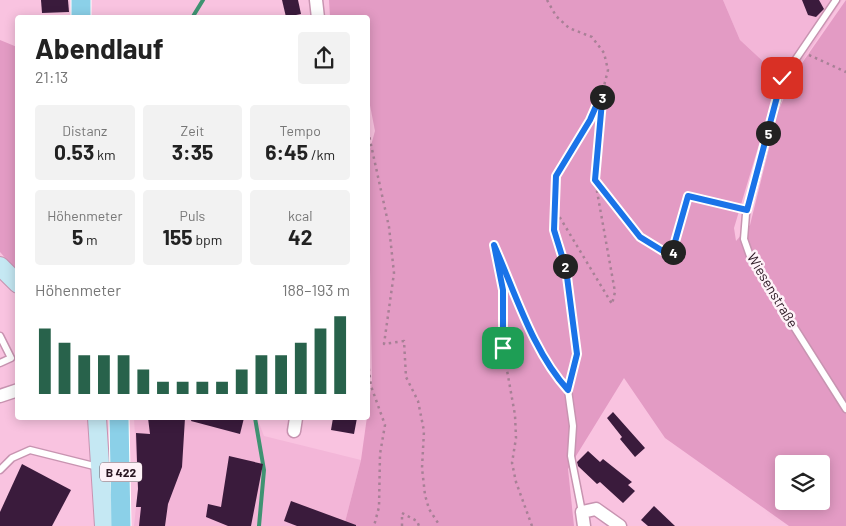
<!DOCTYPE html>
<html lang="de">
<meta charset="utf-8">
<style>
:root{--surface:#fff;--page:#f2f2f2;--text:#222;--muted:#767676;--accent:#28624b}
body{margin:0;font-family:Barlow,sans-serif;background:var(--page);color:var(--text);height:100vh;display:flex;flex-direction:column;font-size:19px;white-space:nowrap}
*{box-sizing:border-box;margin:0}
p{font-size:16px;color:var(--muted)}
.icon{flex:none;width:28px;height:28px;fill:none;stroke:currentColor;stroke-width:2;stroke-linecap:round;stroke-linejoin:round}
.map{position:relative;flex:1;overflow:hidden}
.side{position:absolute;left:15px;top:15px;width:355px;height:405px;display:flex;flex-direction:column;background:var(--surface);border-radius:5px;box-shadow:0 2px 12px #0003}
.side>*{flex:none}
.controls{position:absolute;left:775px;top:455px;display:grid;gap:10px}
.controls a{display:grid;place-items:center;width:55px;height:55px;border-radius:5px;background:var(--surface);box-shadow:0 2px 12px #0003;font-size:25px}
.pin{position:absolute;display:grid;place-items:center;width:42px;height:42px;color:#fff;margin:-21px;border-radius:10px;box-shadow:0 2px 8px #0006}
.km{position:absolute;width:25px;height:25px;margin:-12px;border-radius:50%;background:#222;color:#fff;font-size:14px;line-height:25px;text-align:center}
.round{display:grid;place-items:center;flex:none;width:52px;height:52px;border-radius:5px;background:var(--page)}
.overview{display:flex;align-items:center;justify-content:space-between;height:85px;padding:0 20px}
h1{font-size:28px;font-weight:700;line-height:38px}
.metrics{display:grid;grid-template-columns:repeat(3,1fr);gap:8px;height:85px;padding:5px 20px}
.metrics div{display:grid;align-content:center;border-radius:5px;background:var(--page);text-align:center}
.metrics b{font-size:21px;font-weight:700}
.metrics small{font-size:14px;font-weight:400}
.metrics p{font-size:14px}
.chart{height:140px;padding:10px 20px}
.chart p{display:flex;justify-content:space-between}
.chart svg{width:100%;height:90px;margin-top:5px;stroke:var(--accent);stroke-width:6}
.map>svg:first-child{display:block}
.built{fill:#f3b6d8}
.green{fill:#e39bc4;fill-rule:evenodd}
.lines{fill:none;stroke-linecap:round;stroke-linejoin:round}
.stream{stroke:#3f9372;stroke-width:4}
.building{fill:#3a1b3c}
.lane-casing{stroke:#c894b1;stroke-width:9}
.street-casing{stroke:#c894b1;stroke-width:15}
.secondary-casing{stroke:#c894b1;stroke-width:20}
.primary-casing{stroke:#fff;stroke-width:21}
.path{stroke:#a88096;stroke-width:2.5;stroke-dasharray:2.5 4;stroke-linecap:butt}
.lane{stroke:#fff;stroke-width:6}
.street{stroke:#fff;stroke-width:12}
.secondary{stroke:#c5e8f3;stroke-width:18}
.primary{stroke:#8bd0e8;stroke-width:19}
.route-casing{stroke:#fff;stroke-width:10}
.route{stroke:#1a73e8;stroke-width:6}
.labels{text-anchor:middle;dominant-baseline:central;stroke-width:5;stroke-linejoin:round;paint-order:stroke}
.shield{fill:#fef2f8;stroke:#695862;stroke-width:1}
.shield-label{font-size:12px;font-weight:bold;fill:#291621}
.street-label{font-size:14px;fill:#291621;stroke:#fef2f8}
</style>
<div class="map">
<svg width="846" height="526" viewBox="0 0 846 526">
<rect width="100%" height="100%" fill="#f9c3e0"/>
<g class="built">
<polygon points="723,0 842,0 793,76 780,74 769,67 740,40"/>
<polygon points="134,418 257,418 264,436 361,460 344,526 134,526 138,489"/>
</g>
<g class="green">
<path d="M329 0H723L740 40 769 67 780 74 734 228 736 241 750 225 778 112 793 76 846 0V526H789L665 438 624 378 568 469 574 526H344L361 460 372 381 368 156 375 131 368 95V18L330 17ZM784 464H821V501H784Z"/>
<polygon points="0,40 17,47 17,271 0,252"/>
</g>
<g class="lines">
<g class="stream">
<polyline points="192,18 203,0"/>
<polyline points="255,418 264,470 259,526"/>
</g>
</g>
<g class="building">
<polygon points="41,0 68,0 69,12 42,13"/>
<polygon points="282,0 298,0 301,14 286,17"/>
<polygon points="802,0 819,0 824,9 816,17 808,15"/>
<polygon points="613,412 645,448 635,457 620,439 622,437 607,418"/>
<polygon points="148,418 185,418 182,467 168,504 165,526 139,526 141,507 136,507 138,489 136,433 150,434"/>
<polygon points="192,418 244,418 240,434 191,421"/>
<polygon points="333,418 357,418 354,434 331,430"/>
<polygon points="588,451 600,462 603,459 632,482 628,485 635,491 623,503 600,482 597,484 578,466 577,462"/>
<polygon points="229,456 263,464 251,526 228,526 206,517 208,504 221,507"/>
<polygon points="22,464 71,490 52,526 0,526 0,512"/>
<polygon points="291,501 356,525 356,526 297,526 284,521"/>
<polygon points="654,506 675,526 648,526 641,520"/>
</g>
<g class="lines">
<g class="lane-casing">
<g id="lane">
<polyline points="836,0 783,78 746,214 744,239 751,259 846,409"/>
<polyline points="0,336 11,358 0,363"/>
<polyline points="568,390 573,426 571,456 582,512"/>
<polyline points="0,470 12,458 30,450 98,467"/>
</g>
</g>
<g class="street-casing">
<g id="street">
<polyline points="316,0 318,18"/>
<polyline points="0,396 18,390"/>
<polyline points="294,431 296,418"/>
<polyline points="584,526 582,512 596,509 620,526"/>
</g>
</g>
<g class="secondary-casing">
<g id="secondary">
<polyline points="0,266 18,284"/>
<polyline points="97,418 104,526"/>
</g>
</g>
<g class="primary-casing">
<g id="primary">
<polyline points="81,18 81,0"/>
<polyline points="119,418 121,526"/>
</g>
</g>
<g class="path">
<polyline points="547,0 556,16 569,28 592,37 604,53 608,70 603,90 590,119 556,176 554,230 566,269 577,354 570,382"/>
<polyline points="809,55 846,72"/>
<polyline points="368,131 389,227 394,273 384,344 404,341 406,377 418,401 424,431 422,468 425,495 429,509 440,526"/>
<polyline points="596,181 639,237 671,256 688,196 738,207"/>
<polyline points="555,227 559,216 612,304 615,292 595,180 602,93"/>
<polyline points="368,362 371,386 385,425 380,454 379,507 374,526"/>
<polyline points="402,526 402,513 417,521 419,526"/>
<polyline points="532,526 516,482 512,463 516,438 515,415 503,348 503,290 494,245 540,350 552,373 562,384"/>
</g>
<use href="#lane" class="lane"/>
<use href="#street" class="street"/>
<use href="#secondary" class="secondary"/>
<use href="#primary" class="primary"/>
</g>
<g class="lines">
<g class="route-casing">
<path id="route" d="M503 348V290L494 245C515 292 533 352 568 390L577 354 566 269 554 230 556 176 590 120 603 90 595 180 640 237 671 256 688 196 747 210 782 78"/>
</g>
<use href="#route" class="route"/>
</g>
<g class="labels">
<rect class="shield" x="100" y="462.5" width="42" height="19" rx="4"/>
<g class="shield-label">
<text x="121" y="472">B 422</text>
</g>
<g class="street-label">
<text transform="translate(773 290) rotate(59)">Wiesenstraße</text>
</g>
</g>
</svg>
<div class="controls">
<a><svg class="icon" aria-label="layers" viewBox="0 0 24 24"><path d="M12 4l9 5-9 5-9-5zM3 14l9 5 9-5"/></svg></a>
</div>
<div class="pin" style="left:503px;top:348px;background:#1e9e55"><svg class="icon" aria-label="arrive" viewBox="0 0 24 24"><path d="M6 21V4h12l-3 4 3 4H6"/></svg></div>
<div class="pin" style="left:782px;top:78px;background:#d93025"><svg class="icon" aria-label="check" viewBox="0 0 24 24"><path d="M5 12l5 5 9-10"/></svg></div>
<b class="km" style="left:565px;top:266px">2</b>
<b class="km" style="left:602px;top:97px">3</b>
<b class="km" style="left:673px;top:252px">4</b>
<b class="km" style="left:768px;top:133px">5</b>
<section class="side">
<div class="overview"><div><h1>Abendlauf</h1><p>21:13</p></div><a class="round"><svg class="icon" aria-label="share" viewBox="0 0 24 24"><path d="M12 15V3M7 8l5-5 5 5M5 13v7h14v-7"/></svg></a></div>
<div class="metrics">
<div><p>Distanz</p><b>0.53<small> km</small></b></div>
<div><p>Zeit</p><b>3:35</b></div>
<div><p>Tempo</p><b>6:45<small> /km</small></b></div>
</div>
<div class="metrics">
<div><p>Höhenmeter</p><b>5<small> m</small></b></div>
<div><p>Puls</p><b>155<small> bpm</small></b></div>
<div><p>kcal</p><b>42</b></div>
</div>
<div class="chart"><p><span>Höhenmeter</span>188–193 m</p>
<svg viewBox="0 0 160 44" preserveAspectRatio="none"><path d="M5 44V12M15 44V19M25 44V25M35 44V25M45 44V25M55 44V32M65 44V38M75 44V38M85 44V38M95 44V38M105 44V32M115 44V25M125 44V25M135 44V19M145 44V12M155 44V6"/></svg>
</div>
</section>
</div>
